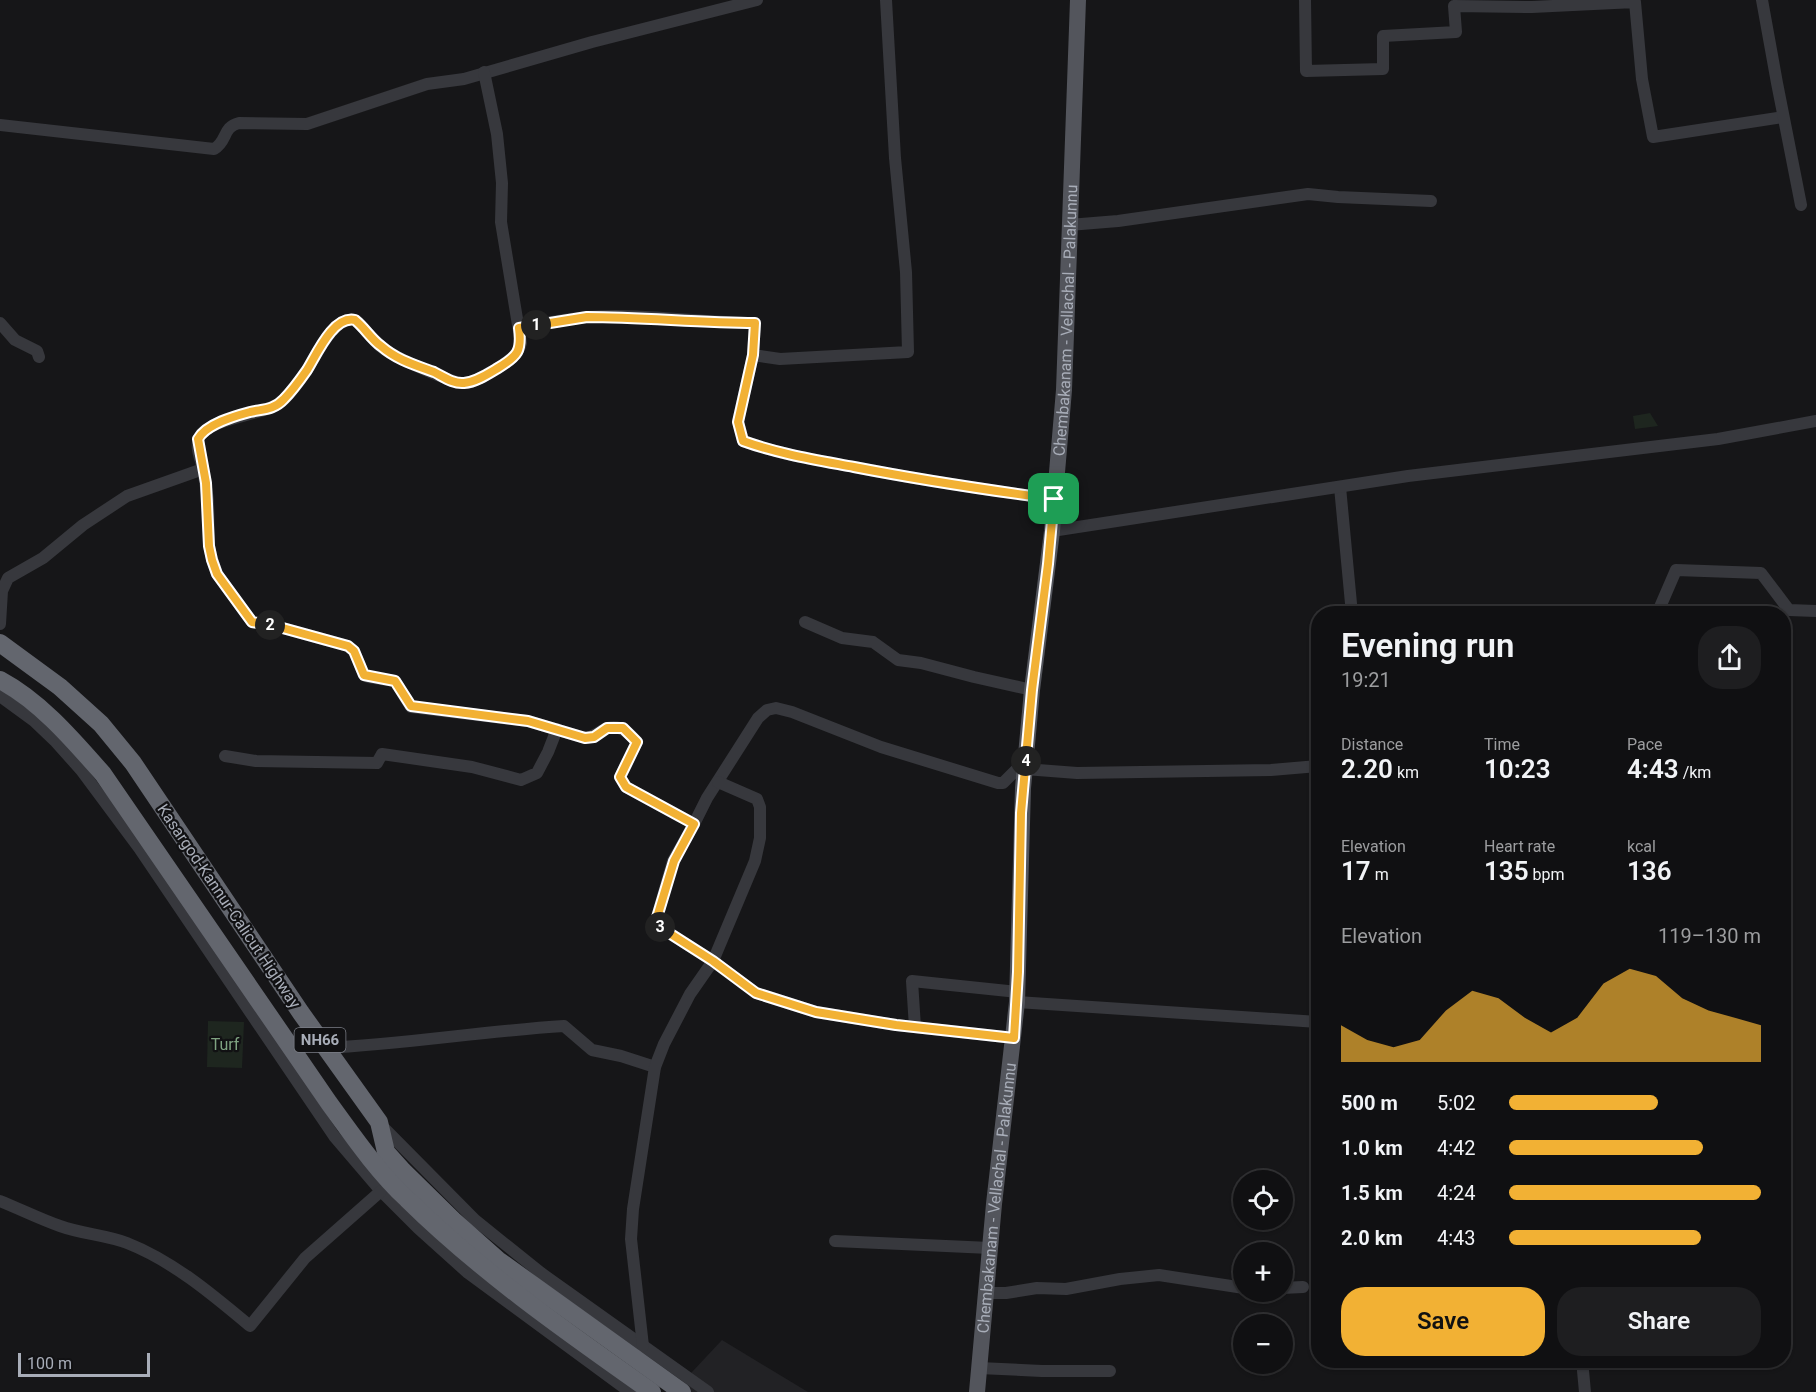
<!DOCTYPE html>
<meta charset="utf-8">
<style>
:root{--surface:#101012;--page:#1e1e20;--text:#f1f3f6;--muted:#9c9d9f;--line:#303032;--accent:#f2b134}
body{margin:0;font-family:Roboto,sans-serif;background:var(--page);color:var(--text);height:100vh;display:flex;flex-direction:column;font-size:22px;white-space:nowrap}
*{box-sizing:border-box;margin:0}
p{font-size:20px;color:var(--muted)}
.icon{flex:none;width:33px;height:33px;fill:none;stroke:currentColor;stroke-width:2;stroke-linecap:round;stroke-linejoin:round}
.map{position:relative;flex:1;overflow:hidden}
.sheet{position:absolute;left:1311px;top:606px;width:480px;height:762px;display:flex;flex-direction:column;background:var(--surface);border-radius:24px;box-shadow:0 2px 4px #0004,0 0 0 2px var(--line)}
.sheet>*{flex:none}
.tools{position:absolute;left:1233px;top:1170px;display:grid;gap:12px}
.tools a{display:grid;place-items:center;width:60px;height:60px;border-radius:50%;background:var(--surface);box-shadow:0 2px 4px #0004,0 0 0 2px var(--line);font-size:30px}
.scale{position:absolute;left:18px;bottom:15px;width:132px;box-sizing:border-box;padding-left:6px;border:3px solid #a8adb8;border-top:0;font-size:16px;line-height:21px;white-space:nowrap;color:#a8adb8;-webkit-text-stroke:4px #111113;paint-order:stroke}
.pin{position:absolute;display:grid;place-items:center;width:51px;height:51px;color:#fff;margin:-26px;border-radius:12px;box-shadow:0 3px 9px #0006}
.km{position:absolute;width:30px;height:30px;margin:-15px;border-radius:50%;background:#222;color:#fff;font-size:16px;line-height:30px;text-align:center}
.round{display:grid;place-items:center;flex:none;width:63px;height:63px;border-radius:24px;background:var(--page)}
.headline{display:flex;align-items:center;justify-content:space-between;height:102px;padding:0 30px}
h1{font-size:33px;font-weight:600;line-height:45px}
.metrics{display:grid;grid-template-columns:repeat(3,1fr);gap:9px;height:102px;padding:6px 30px}
.metrics div{display:grid;align-content:center}
.metrics b{font-size:26px;font-weight:600}
.metrics small{font-size:16px;font-weight:400}
.metrics p{font-size:16px}
.chart{height:168px;padding:12px 30px}
.chart p{display:flex;justify-content:space-between}
.chart svg{width:100%;height:108px;margin-top:6px;fill:var(--accent);opacity:.7}
.action{display:flex;gap:12px;margin-top:auto;padding:12px 30px}
.action a{flex:1;height:69px;border-radius:24px;background:var(--accent);color:#111;font-size:24px;font-weight:600;line-height:69px;text-align:center}
.action a+a{background:var(--page);color:var(--text)}
ul{padding:0 30px;list-style:none;font-size:20px}
li{display:grid;grid-template-columns:96px 72px 1fr;align-items:center;height:45px}
li i{height:15px;border-radius:8px;background:var(--accent)}
.map>svg:first-child{display:block}
.built{fill:#222225}
.green{fill:#1e261f}
.lines{fill:none;stroke-linecap:round;stroke-linejoin:round}
.minor{stroke:#37383d;stroke-width:12}
.major{stroke:#53555c;stroke-width:16}
.highway{stroke:#63666e;stroke-width:18}
.route-casing{stroke:#fff;stroke-width:12}
.route{stroke:#f2b134;stroke-width:8}
.labels{text-anchor:middle;dominant-baseline:central;stroke-width:4.5;stroke-linejoin:round;paint-order:stroke}
.shield{fill:#111113;stroke:#7b7e86;stroke-width:1.5}
.shield-label{font-size:15px;font-weight:bold;fill:#a8adb8}
.street-label{font-size:16px;fill:#a8adb8;stroke:#111113}
.park-label{font-size:16px;fill:#7fa381;stroke:#111113}
</style>
<div class="map">
<svg width="1816" height="1392" viewBox="0 0 1816 1392">
<rect width="100%" height="100%" fill="#161618"/>
<polygon class="built" points="722,1340 808,1392 683,1392 677,1388"/>
<g class="green">
<polygon points="1650,413 1658,426 1635,429 1633,416"/>
<polygon points="208,1021 244,1022 242,1068 207,1067"/>
</g>
<g class="lines">
<g class="minor">
<polyline points="1305,0 1306,71 1383,69 1383,36 1456,32 1454,6 1532,7 1635,2 1642,79 1653,137 1783,117"/>
<polyline points="1762,0 1777,83 1801,205"/>
<path d="M0 125 214 149C228 141 222 127 239 123L307 124 427 84 464 79 592 42 757 0"/>
<polyline points="1069,225 1118,221 1308,194 1338,197 1431,201"/>
<polyline points="0,323 15,340 37,351 39,357"/>
<path d="M519 328C541 324 565 319 588 317 643 313 699 323 755 323L753 355 780 359 908 352 906 272 895 158 886 0"/>
<path d="M753 355 738 421 743 441C779 454 817 460 854 467 921 480 987 490 1054 499"/>
<path d="M203 469 208 500 209 546 212 559 217 574 252 622 279 627 348 646 354 651 364 675 368 677 395 681 411 707 528 721 585 738C594 737 596 734 603 730 617 722 629 732 637 742L620 777 626 787 694 824 673 861 655 924 713 961 756 993 816 1012 896 1025 1014 1038"/>
<polyline points="1340,487 1352,614"/>
<polyline points="1052,531 1408,476 1718,439 1816,421"/>
<polyline points="1657,614 1676,570 1761,573 1789,610 1816,611"/>
<polyline points="805,622 842,638 873,642 898,660 921,663 974,677 1032,690"/>
<path d="M0 624 2 591 8 578 43 558 83 525 127 496 203 469C201 460 195 447 199 438 206 418 266 415 281 402 290 395 300 380 307 370 316 356 334 315 355 320 365 328 371 339 381 347 393 356 453 385 467 383 477 381 487 374 496 369 507 362 518 356 521 343L501 222 502 183 497 134 484 72"/>
<polyline points="0,696 34,721 56,742 81,770 139,848 334,1136 381,1191 418,1228 468,1273 630,1392"/>
<polyline points="225,756 256,761 377,763 382,754 472,767 521,780 537,773 548,752 557,729"/>
<polyline points="694,824 707,798 758,718 767,710 776,708 792,712 881,747 998,783 1003,783 1015,771 1025,769 1077,773 1271,770 1318,766"/>
<polyline points="1017,1002 1318,1022"/>
<polyline points="915,1027 912,981 1018,992"/>
<path d="M325 1048C405 1044 484 1031 564 1026L592 1050 621 1056 655 1067"/>
<polyline points="379,1123 475,1220 541,1273 708,1392"/>
<path d="M0 1201C20 1209 40 1219 60 1226 82 1234 106 1235 127 1243 173 1261 213 1295 250 1326L305 1258 381 1191"/>
<polyline points="835,1241 990,1248"/>
<polyline points="1282,1288 1303,1287"/>
<polyline points="986,1293 1006,1293 1037,1288 1066,1289 1120,1279 1159,1275 1244,1288"/>
<polyline points="643,1346 631,1239 633,1209 655,1067 664,1044 690,994 713,961 755,861 760,838 760,807 757,799 718,782"/>
<polyline points="1582,1360 1585,1392"/>
<polyline points="979,1368 1042,1371 1110,1371"/>
</g>
<path class="major" id="s1" d="M977 1392 994 1204 1017 1002 1023 788 1032 690 1052 531 1064 390 1078 0"/>
<g class="highway">
<polyline points="0,643 60,687 101,724 133,763 301,1013 379,1122 386,1152 403,1171 453,1220 498,1260 682,1392"/>
<path d="M0 680C41 702 73 740 103 774L329 1103C353 1136 377 1171 407 1199 481 1272 567 1332 652 1392"/>
</g>
</g>
<g class="lines">
<g class="route-casing">
<path id="route" d="M587 317C643 317 699 323 755 323L753 355 738 422 743 441C779 454 817 460 854 467 921 480 987 490 1054 499L1048 564 1032 690 1021 813 1018 972 1014 1038 896 1025 816 1012 756 993 713 961 655 924 674 861 694 824 626 787 620 777 637 742 623 728H607L594 737 585 738 528 721 411 706 395 681 364 675 354 651 348 646 279 627 252 622 217 574 212 560 209 546 206 483 198 439C206 424 235 416 250 412 263 409 274 410 284 399 292 391 300 380 307 370 316 356 333 315 355 320 365 328 371 339 381 346 397 360 415 365 434 372 444 377 453 384 464 383 476 382 488 374 498 368 518 356 522 351 519 328Z"/>
</g>
<use href="#route" class="route"/>
</g>
<g class="labels">
<rect class="shield" x="294.5" y="1028" width="51" height="24" rx="4.5"/>
<g class="shield-label">
<text x="320" y="1040">NH66</text>
</g>
<g class="street-label">
<text stroke="none"><textPath href="#s1" startOffset="1076">Chembakanam - Vellachal - Palakunnu</textPath></text>
<text transform="translate(229 906) rotate(56)">Kasargod-Kannur-Calicut Highway</text>
<text stroke="none"><textPath href="#s1" startOffset="195">Chembakanam - Vellachal - Palakunnu</textPath></text>
</g>
<g class="park-label">
<text x="225" y="1044">Turf</text>
</g>
</g>
</svg>
<div class="tools">
<a><svg class="icon" aria-label="locate" viewBox="0 0 24 24"><circle cx="12" cy="12" r="6"/><path d="M12 2v4M12 18v4M2 12h4M18 12h4"/></svg></a>
<a>+</a>
<a>−</a>
</div>
<div class="scale">100 m</div>
<div class="pin" style="left:1054px;top:499px;background:#1e9e55"><svg class="icon" aria-label="arrive" viewBox="0 0 24 24"><path d="M6 21V4h12l-3 4 3 4H6"/></svg></div>
<b class="km" style="left:536px;top:325px">1</b>
<b class="km" style="left:270px;top:625px">2</b>
<b class="km" style="left:660px;top:927px">3</b>
<b class="km" style="left:1026px;top:761px">4</b>
<section class="sheet">
<div class="headline"><div><h1>Evening run</h1><p>19:21</p></div><a class="round"><svg class="icon" aria-label="share" viewBox="0 0 24 24"><path d="M12 15V3M7 8l5-5 5 5M5 13v7h14v-7"/></svg></a></div>
<div class="metrics">
<div><p>Distance</p><b>2.20<small> km</small></b></div>
<div><p>Time</p><b>10:23</b></div>
<div><p>Pace</p><b>4:43<small> /km</small></b></div>
</div>
<div class="metrics">
<div><p>Elevation</p><b>17<small> m</small></b></div>
<div><p>Heart rate</p><b>135<small> bpm</small></b></div>
<div><p>kcal</p><b>136</b></div>
</div>
<div class="chart"><p><span>Elevation</span>119–130 m</p>
<svg viewBox="0 0 160 44" preserveAspectRatio="none"><path d="M0 44V29L10 35L20 38L30 35L40 23L50 15L60 18L70 26L80 32L90 26L100 12L110 6L120 9L130 18L140 23L150 26L160 29V44z"/></svg>
</div>
<ul>
<li><b>500 m</b>5:02<i style="width:59%"></i></li>
<li><b>1.0 km</b>4:42<i style="width:77%"></i></li>
<li><b>1.5 km</b>4:24<i style="width:100%"></i></li>
<li><b>2.0 km</b>4:43<i style="width:76%"></i></li>
</ul>
<div class="action"><a>Save</a><a>Share</a></div>
</section>
</div>
